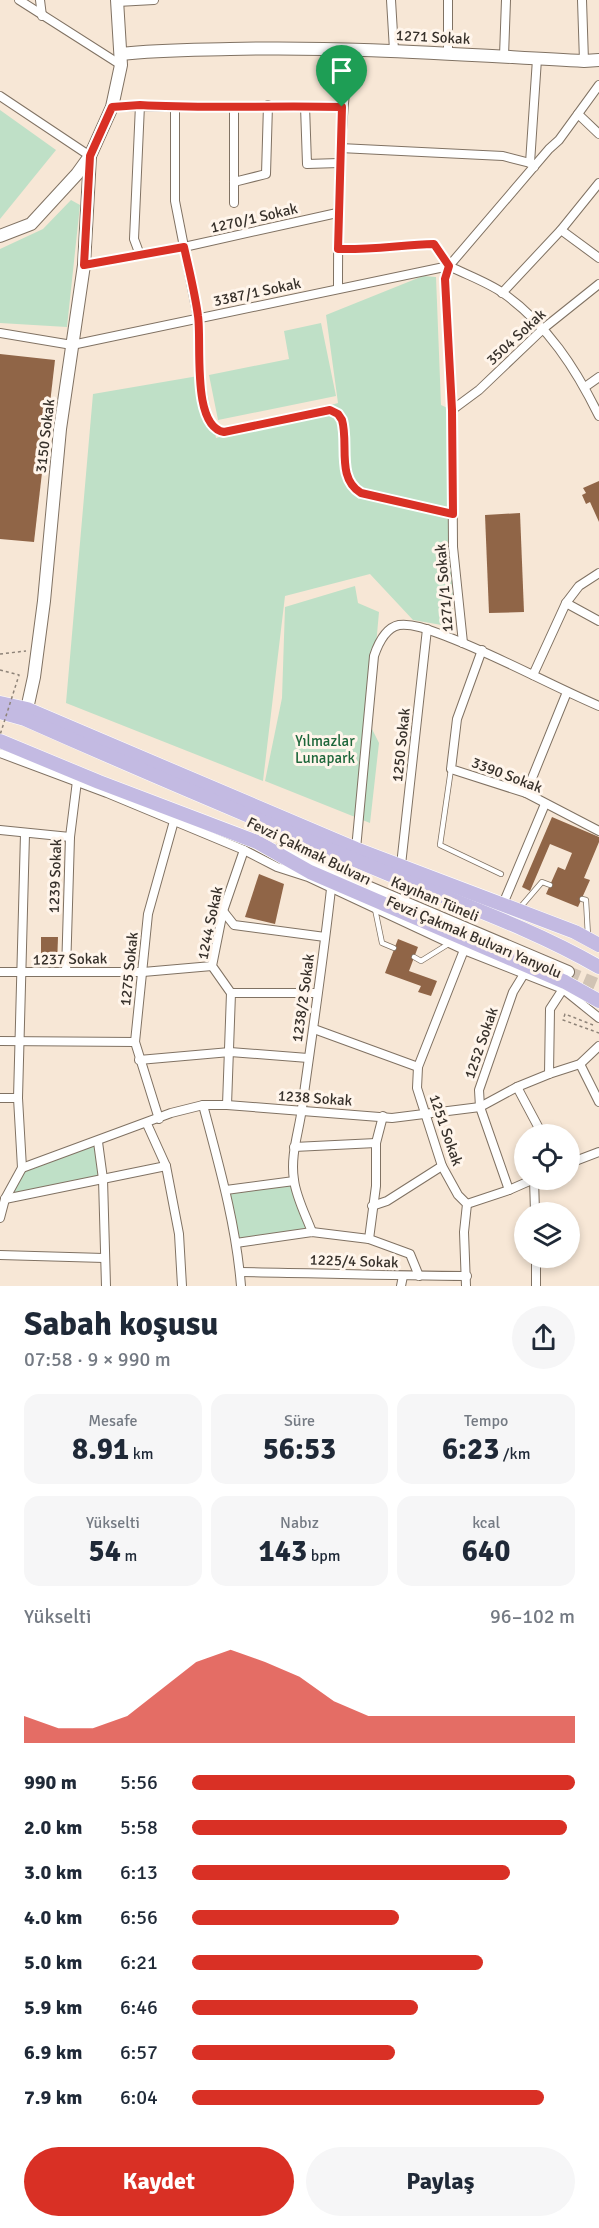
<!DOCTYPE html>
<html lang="tr">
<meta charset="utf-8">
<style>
:root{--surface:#fff;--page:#f6f6f7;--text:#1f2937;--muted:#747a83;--accent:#d93025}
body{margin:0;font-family:Signika,sans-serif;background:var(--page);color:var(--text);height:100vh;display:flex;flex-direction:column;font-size:22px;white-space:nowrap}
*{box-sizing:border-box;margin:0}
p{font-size:20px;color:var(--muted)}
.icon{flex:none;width:33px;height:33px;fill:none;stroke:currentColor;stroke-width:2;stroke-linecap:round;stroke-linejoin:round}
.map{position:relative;height:1286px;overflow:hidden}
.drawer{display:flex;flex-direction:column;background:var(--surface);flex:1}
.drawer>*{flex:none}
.buttons{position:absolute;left:514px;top:1124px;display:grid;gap:12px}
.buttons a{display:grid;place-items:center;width:66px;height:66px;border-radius:50%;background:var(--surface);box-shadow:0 3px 9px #0003;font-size:30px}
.pin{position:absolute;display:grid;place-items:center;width:51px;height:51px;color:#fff;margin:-62px -26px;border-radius:50% 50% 50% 0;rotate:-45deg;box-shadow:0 0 6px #0007}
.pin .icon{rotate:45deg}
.round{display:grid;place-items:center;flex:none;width:63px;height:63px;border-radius:32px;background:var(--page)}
.overview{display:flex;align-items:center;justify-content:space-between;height:102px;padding:0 24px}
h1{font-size:33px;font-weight:700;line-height:45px}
.metrics{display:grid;grid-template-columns:repeat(3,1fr);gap:9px;height:102px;padding:6px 24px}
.metrics div{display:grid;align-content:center;border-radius:15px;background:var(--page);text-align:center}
.metrics b{font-size:30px;font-weight:700}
.metrics small{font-size:16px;font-weight:400}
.metrics p{font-size:16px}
.chart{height:168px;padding:12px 24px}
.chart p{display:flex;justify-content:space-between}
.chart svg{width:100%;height:108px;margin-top:6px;fill:var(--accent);opacity:.7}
.cta{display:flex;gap:12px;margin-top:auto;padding:12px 24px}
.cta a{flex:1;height:69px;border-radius:36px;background:var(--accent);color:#fff;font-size:24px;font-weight:700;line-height:69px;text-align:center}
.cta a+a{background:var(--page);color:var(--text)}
ul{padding:0 24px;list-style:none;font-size:20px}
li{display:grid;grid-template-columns:96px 72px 1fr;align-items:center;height:45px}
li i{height:15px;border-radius:8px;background:var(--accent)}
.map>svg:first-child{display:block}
.green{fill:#bfe0c7}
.building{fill:#906547}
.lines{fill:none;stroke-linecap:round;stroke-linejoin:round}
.secondary-tunnel{stroke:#d1c3b4;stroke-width:12;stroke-dasharray:12 6;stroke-linecap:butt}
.lane-casing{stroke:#807263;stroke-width:6}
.street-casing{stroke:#807263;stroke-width:10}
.secondary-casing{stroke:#807263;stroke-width:14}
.primary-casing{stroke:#fff;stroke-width:15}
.path{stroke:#8e8378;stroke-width:1.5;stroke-dasharray:3 3;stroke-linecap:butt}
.lane{stroke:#fff;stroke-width:4.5}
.street{stroke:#fff;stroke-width:8}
.secondary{stroke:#fff;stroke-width:12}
.primary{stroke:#c3bae2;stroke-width:14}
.path-bridge{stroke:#8e8378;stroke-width:1.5;stroke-dasharray:3 3;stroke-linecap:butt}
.route-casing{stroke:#fff;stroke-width:12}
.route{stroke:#d93025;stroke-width:8}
.labels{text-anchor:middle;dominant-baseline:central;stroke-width:6;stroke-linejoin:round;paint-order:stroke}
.street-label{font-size:15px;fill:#37312b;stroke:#fff5eb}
.park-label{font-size:15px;fill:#1e673b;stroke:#fff5eb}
</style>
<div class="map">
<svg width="599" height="1286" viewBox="0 0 599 1286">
<rect width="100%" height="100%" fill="#f7e7d6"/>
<g class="green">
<polygon points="0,110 56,150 0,219"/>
<polygon points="71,200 80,205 67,327 0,323 0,249 43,229"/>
<polygon points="423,276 436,277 441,405 452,410 453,627 413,620 370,574 285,596 263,781 66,703 93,394 204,375 216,438 338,403 326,315"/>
<polygon points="321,323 336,396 218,420 209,375 289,359 284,331"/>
<polygon points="355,586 358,603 379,612 369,723 379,743 370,823 265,781 282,698 285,607"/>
<polygon points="98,1142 103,1179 5,1199 22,1168"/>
<polygon points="294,1181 312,1232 236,1243 226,1190"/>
</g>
<g class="building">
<polygon points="0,354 55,360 34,542 0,539"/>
<polygon points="599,481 599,522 590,502 586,504 582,495 586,493 583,488"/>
<polygon points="520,513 524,612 489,613 485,515"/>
<polygon points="552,817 599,837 599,842 584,878 590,880 578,907 546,894 558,867 565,870 572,853 550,844 530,891 522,887"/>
<polygon points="259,874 284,884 275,924 245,917"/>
<polygon points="41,937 58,937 57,965 41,965"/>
<polygon points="398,939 418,947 409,971 437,981 431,996 418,992 421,986 385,973"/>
</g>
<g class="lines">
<polyline class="secondary-tunnel" points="568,972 599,985"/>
<g class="lane-casing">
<g id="lane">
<path d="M198 318V371L207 418 212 427 224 432 330 410 338 414 342 420C349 445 336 477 361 493L453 514"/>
<polyline points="451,769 440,845 501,874"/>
<polyline points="582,899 586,900 588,936"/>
<polyline points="375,909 382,943 394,948"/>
<polyline points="518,910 542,882 550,885"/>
<polyline points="414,957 421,961 450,943"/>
</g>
</g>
<g class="street-casing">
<g id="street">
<polyline points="19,0 121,65"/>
<polyline points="40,0 42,16"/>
<polyline points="391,0 394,50"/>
<polyline points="582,0 584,61"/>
<polyline points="117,2 154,0"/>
<polyline points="448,53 448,0"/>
<polyline points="504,56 506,0"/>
<polyline points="0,96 90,156"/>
<polyline points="140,105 134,239 140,255"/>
<polyline points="234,106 234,203"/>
<polyline points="305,106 307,164 339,163"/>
<path d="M112 107C134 105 155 107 177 107 232 107 287 105 342 107"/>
<polyline points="175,107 175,201 198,318"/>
<polyline points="578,114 599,134"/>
<polyline points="340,148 503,156 534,164 534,167"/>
<polyline points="530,163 537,59"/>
<polyline points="234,182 266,174 268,105"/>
<polyline points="561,230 599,258"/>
<path d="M338 249C370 250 402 245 434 244L449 266"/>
<polyline points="84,265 184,247 337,213"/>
<polyline points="449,266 549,149 559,140 599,85"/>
<path d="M338 288C338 208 339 129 350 49"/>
<polyline points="502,293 561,230 599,183"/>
<polyline points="0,333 72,345 449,266"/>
<polyline points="585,387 599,377"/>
<polyline points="452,410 479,390 544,328 599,284"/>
<polyline points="566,603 599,621"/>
<path d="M463 643 453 547 452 410 445 279 449 266C467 275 487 282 503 293 547 324 576 369 599 416"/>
<polyline points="482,650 457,719 451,769 526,793 599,831"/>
<polyline points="533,675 566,603 579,586 599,573"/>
<polyline points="0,753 107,793 244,850 277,867 308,877 464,950 563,989 599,1018"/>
<polyline points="526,793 567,692"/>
<polyline points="0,830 70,837"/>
<path d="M356 849 374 656C378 644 385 628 399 625 415 623 434 632 448 637 500 657 548 684 599 706"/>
<polyline points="401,865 427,629"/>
<polyline points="503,904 545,804"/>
<polyline points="223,911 234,925 325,937"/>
<polyline points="464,950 418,1067 417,1088 442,1166 458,1195 467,1204 464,1232 466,1286"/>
<polyline points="0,972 143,972 212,966"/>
<polyline points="66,972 70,837 77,781"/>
<polyline points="231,993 316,993"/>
<polyline points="314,1029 418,1067"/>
<polyline points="0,1041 135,1042"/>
<polyline points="139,1060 230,1052 308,1058"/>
<polyline points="580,1064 599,1102"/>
<polyline points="549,1074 550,1009 563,989"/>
<polyline points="517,1087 542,1134"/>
<polyline points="0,1098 18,1098"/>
<path d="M203 1105C219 1165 236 1224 241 1286"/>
<polyline points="227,1105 231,993 212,966 223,911 244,850"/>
<polyline points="159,1119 135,1042 148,914 174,821"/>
<polyline points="147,1124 166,1166 179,1234 182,1286"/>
<polyline points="98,1142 103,1179 106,1286"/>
<polyline points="294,1147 376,1143"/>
<polyline points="570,1163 599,1152"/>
<polyline points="22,1168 171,1113 203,1105 227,1105 392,1118 480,1107 517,1087 549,1074 580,1064 599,1046"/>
<polyline points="534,1179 535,1212"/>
<polyline points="226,1190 294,1181"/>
<polyline points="509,1190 480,1107 479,1090 513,992 524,974"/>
<polyline points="5,1199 166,1166"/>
<polyline points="467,1204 509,1190 534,1179"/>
<polyline points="372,1206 387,1201 442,1166"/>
<polyline points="0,1218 5,1199 22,1168 18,1098 25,834"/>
<path d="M312 1232C306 1216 296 1197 294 1180 290 1155 299 1132 302 1108 312 1035 323 962 331 889"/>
<polyline points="369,1239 376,1186 376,1143 383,1116"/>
<polyline points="236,1243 312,1232 369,1239 410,1254 419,1276"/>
<polyline points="0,1255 104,1258"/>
<polyline points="536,1257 536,1286"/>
<path d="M240 1272C316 1273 391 1276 467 1276"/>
<polyline points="401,1286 403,1276"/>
</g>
</g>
<g class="secondary-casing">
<g id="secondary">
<path d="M121 54C157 50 193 50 230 49 349 46 466 55 584 61L599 60"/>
<polyline points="0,236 31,224 77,174 90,156 112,107 121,65 117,0"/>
<polyline points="25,718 34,677 44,601 60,429 84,265 90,156"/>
<polyline points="280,850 568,972"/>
</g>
</g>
<g class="primary-casing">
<g id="primary">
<polyline points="0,703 27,709 356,849 575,932 599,945"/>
<path d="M0 712 25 719C142 771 260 821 379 870 452 901 530 927 599 967"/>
<polyline points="0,741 99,782 257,842 310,872 565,982 599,1001"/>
</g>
</g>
<g class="path">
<polyline points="0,654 26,651"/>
<polyline points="593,1025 565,1014 563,1020 599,1033"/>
</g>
<use href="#lane" class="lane"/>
<use href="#street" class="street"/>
<use href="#secondary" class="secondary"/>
<use href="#primary" class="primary"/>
<polyline class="path-bridge" points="0,670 19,675 0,735"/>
</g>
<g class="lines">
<g class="route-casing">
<path id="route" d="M140 105C207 109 275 105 342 107L338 249C370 250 402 245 434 244L449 266 445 279 452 410 453 514 361 493C336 478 349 444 342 420L338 414 330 410 224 432C191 426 202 342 198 316 195 293 189 270 184 247L84 265 90 156 112 107Z"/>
</g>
<use href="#route" class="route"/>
</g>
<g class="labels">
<g class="street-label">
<text transform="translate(433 37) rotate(3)">1271 Sokak</text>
<text transform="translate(254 218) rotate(-13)">1270/1 Sokak</text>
<text transform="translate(257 292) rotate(-12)">3387/1 Sokak</text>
<text transform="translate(516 337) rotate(-43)">3504 Sokak</text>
<text transform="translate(45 436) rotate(-83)">3150 Sokak</text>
<text transform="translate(444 588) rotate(-95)">1271/1 Sokak</text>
<text transform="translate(401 745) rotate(-84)">1250 Sokak</text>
<text transform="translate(507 775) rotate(21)">3390 Sokak</text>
<text transform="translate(309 851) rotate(26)">Fevzi Çakmak Bulvarı</text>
<text transform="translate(55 876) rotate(-88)">1239 Sokak</text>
<text transform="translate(435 899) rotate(23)">Kayıhan Tüneli</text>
<text transform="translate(210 923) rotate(-78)">1244 Sokak</text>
<text transform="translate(474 937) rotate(23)">Fevzi Çakmak Bulvarı Yanyolu</text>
<text transform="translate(70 959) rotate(-1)">1237 Sokak</text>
<text transform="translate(129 969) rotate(-84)">1275 Sokak</text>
<text transform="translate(303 998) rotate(-82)">1238/2 Sokak</text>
<text transform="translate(481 1043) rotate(-71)">1252 Sokak</text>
<text transform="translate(315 1098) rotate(4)">1238 Sokak</text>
<text transform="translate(446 1130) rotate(71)">1251 Sokak</text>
<text transform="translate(354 1261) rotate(2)">1225/4 Sokak</text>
</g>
<g class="park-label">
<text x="325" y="741">Yılmazlar<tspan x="325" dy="17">Lunapark</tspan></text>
</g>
</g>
</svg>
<div class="buttons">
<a><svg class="icon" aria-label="locate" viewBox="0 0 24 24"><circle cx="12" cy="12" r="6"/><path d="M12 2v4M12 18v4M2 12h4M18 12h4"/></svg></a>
<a><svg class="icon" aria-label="layers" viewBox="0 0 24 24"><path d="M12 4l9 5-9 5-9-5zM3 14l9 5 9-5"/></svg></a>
</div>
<div class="pin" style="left:342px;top:107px;background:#1e9e55"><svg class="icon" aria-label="arrive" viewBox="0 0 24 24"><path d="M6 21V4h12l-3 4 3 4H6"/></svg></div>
</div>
<section class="drawer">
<div class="overview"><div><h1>Sabah koşusu</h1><p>07:58 · 9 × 990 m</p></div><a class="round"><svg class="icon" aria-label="share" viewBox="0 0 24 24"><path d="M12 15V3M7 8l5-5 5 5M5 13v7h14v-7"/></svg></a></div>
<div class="metrics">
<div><p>Mesafe</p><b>8.91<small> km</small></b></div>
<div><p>Süre</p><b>56:53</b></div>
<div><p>Tempo</p><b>6:23<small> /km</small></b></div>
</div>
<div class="metrics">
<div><p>Yükselti</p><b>54<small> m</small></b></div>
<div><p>Nabız</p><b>143<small> bpm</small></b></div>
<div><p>kcal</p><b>640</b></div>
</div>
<div class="chart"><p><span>Yükselti</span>96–102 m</p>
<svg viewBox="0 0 160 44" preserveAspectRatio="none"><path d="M0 44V33L10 38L20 38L30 33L40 22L50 11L60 6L70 11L80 17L90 27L100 33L110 33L120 33L130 33L140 33L150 33L160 33V44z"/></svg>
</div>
<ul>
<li><b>990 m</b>5:56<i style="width:100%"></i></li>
<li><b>2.0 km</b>5:58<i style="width:98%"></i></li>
<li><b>3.0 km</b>6:13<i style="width:83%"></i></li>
<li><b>4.0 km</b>6:56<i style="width:54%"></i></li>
<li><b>5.0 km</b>6:21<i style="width:76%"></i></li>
<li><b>5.9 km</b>6:46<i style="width:59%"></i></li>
<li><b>6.9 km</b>6:57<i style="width:53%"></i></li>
<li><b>7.9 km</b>6:04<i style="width:92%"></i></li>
</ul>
<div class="cta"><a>Kaydet</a><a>Paylaş</a></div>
</section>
